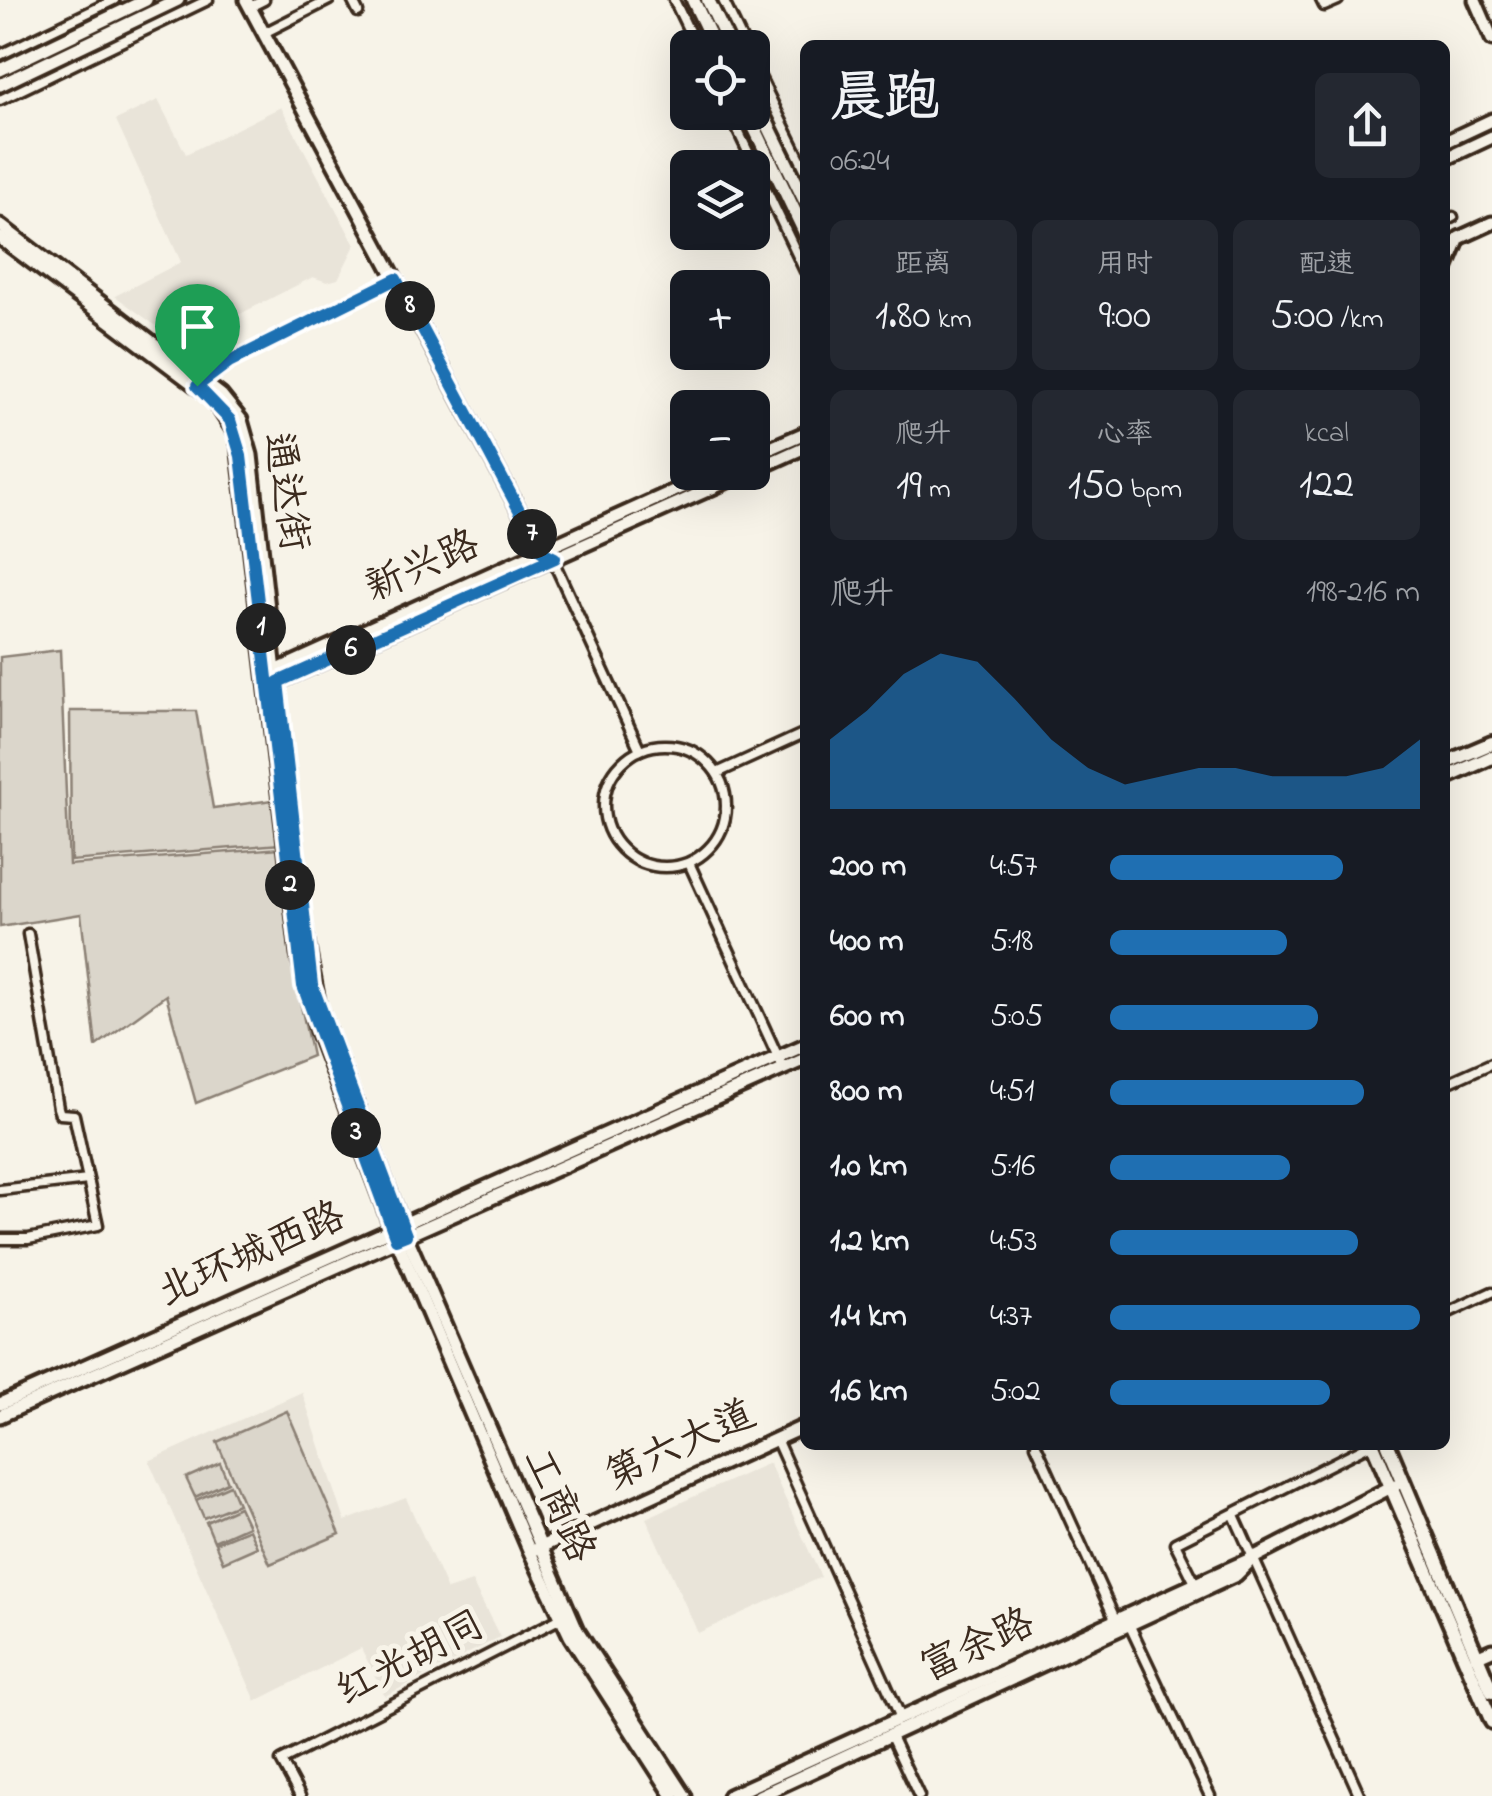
<!DOCTYPE html>
<html lang="zh">
<meta charset="utf-8">
<style>
:root{--surface:#171b24;--page:#242831;--text:#f1f3f6;--muted:#9ea1a6;--accent:#1f6fb2}
body{margin:0;font-family:"Indie Flower","LXGW WenKai TC",sans-serif;background:var(--page);color:var(--text);height:100vh;display:flex;flex-direction:column;font-size:38px;white-space:nowrap}
*{box-sizing:border-box;margin:0}
p{font-size:32px;color:var(--muted)}
.icon{flex:none;width:55px;height:55px;fill:none;stroke:currentColor;stroke-width:2;stroke-linecap:round;stroke-linejoin:round}
.map{position:relative;flex:1;overflow:hidden}
.details{position:absolute;left:800px;top:40px;width:650px;height:1410px;display:flex;flex-direction:column;background:var(--surface);border-radius:15px;box-shadow:0 10px 40px #0002}
.details>*{flex:none}
.tools{position:absolute;left:670px;top:30px;display:grid;gap:20px}
.tools a{display:grid;place-items:center;width:100px;height:100px;border-radius:15px;background:var(--surface);box-shadow:0 10px 40px #0002;font-size:50px}
.pin{position:absolute;display:grid;place-items:center;width:85px;height:85px;color:#fff;margin:-102px -42px;border-radius:50% 50% 50% 0;rotate:-45deg;box-shadow:0 0 10px #0007}
.pin .icon{rotate:45deg}
.km{position:absolute;width:50px;height:50px;margin:-25px;border-radius:50%;background:#222;color:#fff;font-size:28px;line-height:50px;text-align:center}
.round{display:grid;place-items:center;flex:none;width:105px;height:105px;border-radius:15px;background:var(--page)}
.head{display:flex;align-items:center;justify-content:space-between;height:170px;padding:0 30px}
h1{font-size:55px;font-weight:600;line-height:75px}
.metrics{display:grid;grid-template-columns:repeat(3,1fr);gap:15px;height:170px;padding:10px 30px}
.metrics div{display:grid;align-content:center;border-radius:15px;background:var(--page);text-align:center}
.metrics b{font-size:42px;font-weight:600}
.metrics small{font-size:28px;font-weight:400}
.metrics p{font-size:28px}
.chart{height:280px;padding:20px 30px}
.chart p{display:flex;justify-content:space-between}
.chart svg{width:100%;height:180px;margin-top:10px;fill:var(--accent);opacity:.7}
ul{padding:0 30px;list-style:none;font-size:32px}
li{display:grid;grid-template-columns:160px 120px 1fr;align-items:center;height:75px}
li i{height:25px;border-radius:12px;background:var(--accent)}
.map>svg:first-child{display:block}
.built{fill:#e9e4d9}
.green{fill:#dbd6cb;stroke:#8b8074;stroke-width:2.5}
.lines{fill:none;stroke-linecap:round;stroke-linejoin:round}
.street-casing{stroke:#3b2a1e;stroke-width:15}
.secondary-casing{stroke:#3b2a1e;stroke-width:19}
.primary-casing{stroke:#3b2a1e;stroke-width:20}
.street{stroke:#f7f3e8;stroke-width:8}
.secondary{stroke:#f7f3e8;stroke-width:11}
.primary{stroke:#f7f3e8;stroke-width:12}
.route-casing{stroke:#fff;stroke-width:20}
.route{stroke:#1f6fb2;stroke-width:12}
.labels{text-anchor:middle;dominant-baseline:central;stroke-width:10;stroke-linejoin:round;paint-order:stroke}
.street-label{font-size:40px;fill:#3b2a1e;stroke:#f7f3e8}
</style>
<div class="map">
<svg width="1492" height="1796" viewBox="0 0 1492 1796">
<rect width="100%" height="100%" fill="#f7f3e8"/>
<filter id="ink" filterUnits="userSpaceOnUse"><feTurbulence type="fractalNoise" baseFrequency=".01" numOctaves="2"/><feDisplacementMap in="SourceGraphic" scale="20" xChannelSelector="R" yChannelSelector="G"/><feConvolveMatrix kernelMatrix="1 2 1 2 8 2 1 2 1" color-interpolation-filters="sRGB"/></filter>
<g filter="url(#ink)">
<g class="built">
<polygon points="158,100 186,154 281,107 355,245 338,279 327,282 313,277 181,344 115,296 181,262 116,120"/>
<polygon points="302,1392 345,1521 406,1498 447,1590 472,1582 500,1637 385,1696 361,1648 256,1701 149,1461"/>
<polygon points="769,1463 821,1577 698,1633 646,1518"/>
</g>
<g class="green">
<polygon points="60,650 69,865 279,848 297,988 312,1056 196,1103 166,995 96,1046 81,914 0,927 0,657"/>
<polygon points="70,711 196,711 213,808 273,800 281,844 71,861"/>
<polygon points="287,1411 340,1534 270,1564 217,1442"/>
<polygon points="220,1463 228,1482 195,1497 186,1478"/>
<polygon points="230,1485 238,1504 204,1518 196,1500"/>
<polygon points="239,1507 248,1526 214,1541 206,1522"/>
<polygon points="249,1529 257,1547 223,1562 215,1543"/>
</g>
<g class="lines">
<g class="street-casing">
<g id="street">
<polyline points="352,0 358,12"/>
<polyline points="674,0 697,48"/>
<polyline points="723,0 746,48"/>
<polyline points="1321,0 1324,6 1338,0"/>
<polyline points="250,7 264,0"/>
<polyline points="264,33 329,0"/>
<polyline points="0,55 114,0"/>
<polyline points="752,61 805,169"/>
<polyline points="0,100 208,0"/>
<polyline points="729,112 805,271"/>
<polyline points="1445,221 1453,217"/>
<polyline points="201,383 229,362 395,279"/>
<polyline points="551,556 640,750"/>
<circle cx="665" cy="806" r="61"/>
<polyline points="717,773 805,733"/>
<polyline points="689,863 783,1068"/>
<polyline points="1445,1084 1492,1063"/>
<polyline points="0,1190 88,1180"/>
<polyline points="0,1239 28,1239 98,1225 74,1115 60,1114 58,1108 28,934"/>
<polyline points="1445,1314 1492,1292"/>
<polyline points="776,1439 901,1718"/>
<polyline points="1036,1445 1115,1619"/>
<polyline points="1234,1515 1360,1796"/>
<polyline points="1195,1583 1175,1543 1369,1445"/>
<polyline points="1129,1624 1210,1796"/>
<polyline points="890,1734 919,1796"/>
<polyline points="300,1796 281,1761 565,1616"/>
</g>
</g>
<g class="secondary-casing">
<g id="secondary">
<polyline points="246,0 541,551 547,554"/>
<polyline points="1475,0 1492,39"/>
<polyline points="0,70 146,0"/>
<polyline points="0,85 178,0"/>
<polyline points="1445,142 1492,120"/>
<polyline points="1445,159 1492,137"/>
<polyline points="0,225 221,395 241,420 251,455 302,915 319,1007 406,1235 577,1630 685,1796"/>
<polyline points="0,238 212,398 237,436 298,955 317,1031 392,1229 530,1552 570,1636 673,1796"/>
<polyline points="1445,272 1459,238 1492,223"/>
<polyline points="752,456 805,433"/>
<polyline points="752,471 805,447"/>
<polyline points="273,672 716,472"/>
<polyline points="271,685 748,472"/>
<polyline points="0,1404 805,1045"/>
<polyline points="0,1416 805,1059"/>
<polyline points="534,1550 805,1426"/>
<polyline points="1476,1657 1492,1650"/>
<polyline points="729,1796 1255,1557 1395,1485"/>
<polyline points="759,1796 1236,1575 1248,1563"/>
</g>
</g>
<g class="primary-casing">
<g id="primary">
<polyline points="693,0 716,48"/>
<polyline points="708,0 731,48"/>
<polyline points="752,92 805,201"/>
<polyline points="747,112 805,233"/>
<polyline points="1445,763 1492,743"/>
<polyline points="1445,778 1492,757"/>
<polyline points="1373,1445 1492,1722"/>
<polyline points="1388,1445 1492,1692"/>
</g>
</g>
<use href="#street" class="street"/>
<use href="#secondary" class="secondary"/>
<use href="#primary" class="primary"/>
</g>
</g>
<g class="lines" filter="url(#ink)">
<g class="route-casing">
<polygon id="route" points="396,279 541,551 555,558 278,682 312,985 406,1235 396,1239 303,986 241,456 230,420 197,386 229,362"/>
</g>
<use href="#route" class="route"/>
</g>
<g class="labels">
<g class="street-label">
<text transform="translate(284 492) rotate(81)">通达街</text>
<text transform="translate(423 568) rotate(-24)">新兴路</text>
<text transform="translate(252 1256) rotate(-24)">北环城西路</text>
<text transform="translate(681 1447) rotate(-25)">第六大道</text>
<text transform="translate(557 1506) rotate(66)">工商路</text>
<text transform="translate(978 1647) rotate(-25)">富余路</text>
<text transform="translate(411 1660) rotate(-27)">红光胡同</text>
</g>
</g>
</svg>
<div class="tools">
<a><svg class="icon" aria-label="locate" viewBox="0 0 24 24"><circle cx="12" cy="12" r="6"/><path d="M12 2v4M12 18v4M2 12h4M18 12h4"/></svg></a>
<a><svg class="icon" aria-label="layers" viewBox="0 0 24 24"><path d="M12 4l9 5-9 5-9-5zM3 14l9 5 9-5"/></svg></a>
<a>+</a>
<a>−</a>
</div>
<div class="pin" style="left:197px;top:386px;background:#1e9e55"><svg class="icon" aria-label="arrive" viewBox="0 0 24 24"><path d="M6 21V4h12l-3 4 3 4H6"/></svg></div>
<b class="km" style="left:261px;top:628px">1</b>
<b class="km" style="left:290px;top:885px">2</b>
<b class="km" style="left:356px;top:1133px">3</b>
<b class="km" style="left:351px;top:650px">6</b>
<b class="km" style="left:532px;top:534px">7</b>
<b class="km" style="left:410px;top:306px">8</b>
<section class="details">
<div class="head"><div><h1>晨跑</h1><p>06:24</p></div><a class="round"><svg class="icon" aria-label="share" viewBox="0 0 24 24"><path d="M12 15V3M7 8l5-5 5 5M5 13v7h14v-7"/></svg></a></div>
<div class="metrics">
<div><p>距离</p><b>1.80<small> km</small></b></div>
<div><p>用时</p><b>9:00</b></div>
<div><p>配速</p><b>5:00<small> /km</small></b></div>
</div>
<div class="metrics">
<div><p>爬升</p><b>19<small> m</small></b></div>
<div><p>心率</p><b>150<small> bpm</small></b></div>
<div><p>kcal</p><b>122</b></div>
</div>
<div class="chart"><p><span>爬升</span>198–216 m</p>
<svg viewBox="0 0 160 44" preserveAspectRatio="none"><path d="M0 44V27L10 20L20 11L30 6L40 8L50 17L60 27L70 34L80 38L90 36L100 34L110 34L120 36L130 36L140 36L150 34L160 27V44z"/></svg>
</div>
<ul>
<li><b>200 m</b>4:57<i style="width:75%"></i></li>
<li><b>400 m</b>5:18<i style="width:57%"></i></li>
<li><b>600 m</b>5:05<i style="width:67%"></i></li>
<li><b>800 m</b>4:51<i style="width:82%"></i></li>
<li><b>1.0 km</b>5:16<i style="width:58%"></i></li>
<li><b>1.2 km</b>4:53<i style="width:80%"></i></li>
<li><b>1.4 km</b>4:37<i style="width:100%"></i></li>
<li><b>1.6 km</b>5:02<i style="width:71%"></i></li>
</ul>
</section>
</div>
